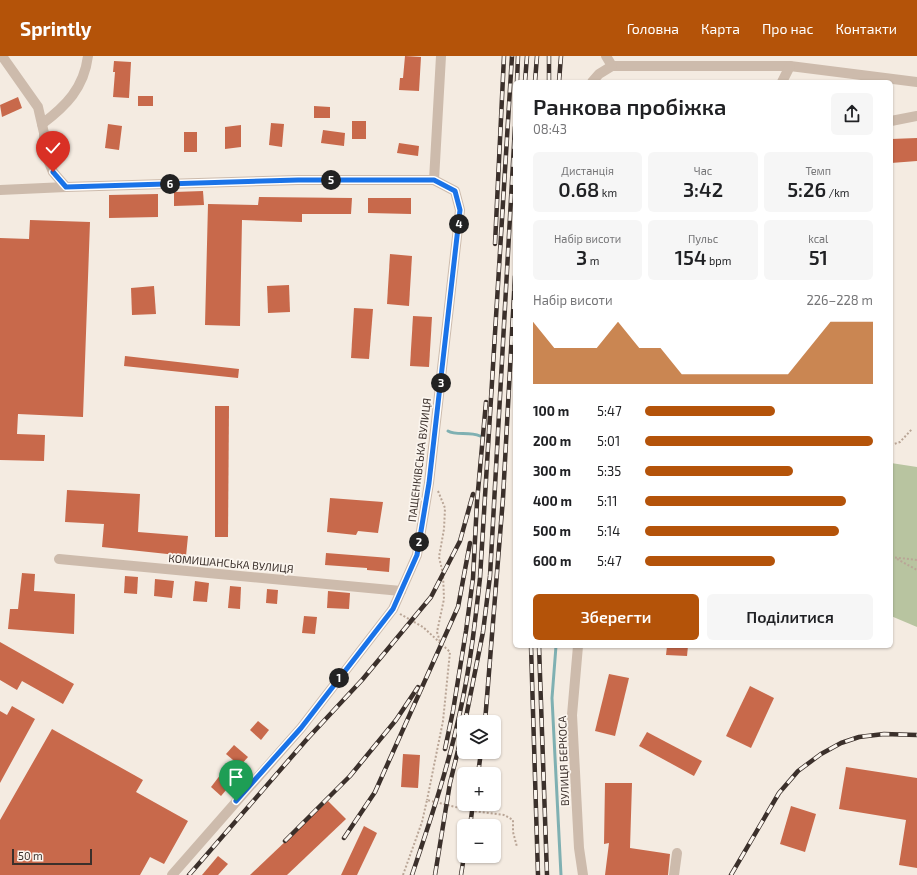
<!DOCTYPE html>
<html lang="uk">
<meta charset="utf-8">
<style>
:root{--surface:#fff;--page:#f6f6f6;--text:#202124;--muted:#757577;--accent:#b45309}
body{margin:0;font-family:"Exo 2",sans-serif;background:var(--page);color:var(--text);height:100vh;display:flex;flex-direction:column;font-size:15px;white-space:nowrap}
*{box-sizing:border-box;margin:0}
p{font-size:13px;color:var(--muted)}
.icon{flex:none;width:22px;height:22px;fill:none;stroke:currentColor;stroke-width:2;stroke-linecap:round;stroke-linejoin:round}
.map{position:relative;flex:1;overflow:hidden}
.side{position:absolute;left:513px;top:24px;width:380px;height:568px;display:flex;flex-direction:column;background:var(--surface);border-radius:6px;box-shadow:0 1px 3px #0004}
.side>*{flex:none}
.fabs{position:absolute;left:457px;top:659px;display:grid;gap:8px}
.fabs a{display:grid;place-items:center;width:44px;height:44px;border-radius:6px;background:var(--surface);box-shadow:0 1px 3px #0004;font-size:20px}
.scale{position:absolute;left:12px;bottom:10px;width:80px;box-sizing:border-box;padding-left:4px;border:2px solid #3b302b;border-top:0;font-size:11px;line-height:14px;white-space:nowrap;color:#3b302b;-webkit-text-stroke:3px #fbf5ee;paint-order:stroke}
.pin{position:absolute;display:grid;place-items:center;width:34px;height:34px;color:#fff;margin:-41px -17px;border-radius:50% 50% 50% 0;rotate:-45deg;box-shadow:0 0 4px #0007}
.pin .icon{rotate:45deg}
.km{position:absolute;width:20px;height:20px;margin:-10px;border-radius:50%;background:#222;color:#fff;font-size:11px;line-height:20px;text-align:center}
.round{display:grid;place-items:center;flex:none;width:42px;height:42px;border-radius:6px;background:var(--page)}
.head{display:flex;align-items:center;justify-content:space-between;height:68px;padding:0 20px}
h1{font-size:22px;font-weight:600;line-height:30px}
.stats{display:grid;grid-template-columns:repeat(3,1fr);gap:6px;height:68px;padding:4px 20px}
.stats div{display:grid;align-content:center;border-radius:6px;background:var(--page);text-align:center}
.stats b{font-size:20px;font-weight:600}
.stats small{font-size:11px;font-weight:400}
.stats p{font-size:11px}
.chart{height:112px;padding:8px 20px}
.chart p{display:flex;justify-content:space-between}
.chart svg{width:100%;height:72px;margin-top:4px;fill:var(--accent);opacity:.7}
.cta{display:flex;gap:8px;margin-top:auto;padding:8px 20px}
.cta a{flex:1;height:46px;border-radius:6px;background:var(--accent);color:#fff;font-size:16px;font-weight:600;line-height:46px;text-align:center}
.cta a+a{background:var(--page);color:var(--text)}
ul{padding:0 20px;list-style:none;font-size:13px}
li{display:grid;grid-template-columns:64px 48px 1fr;align-items:center;height:30px}
li i{height:10px;border-radius:5px;background:var(--accent)}
header{display:flex;align-items:center;gap:24px;box-sizing:border-box;height:56px;padding:0 20px;background:var(--accent);color:#fff}
header strong{font-size:19px}
nav{display:flex;gap:22px;margin-inline-start:auto;font-size:14px}
.map>svg:first-child{display:block}
.green{fill:#b8c4a0}
.lines{fill:none;stroke-linecap:round;stroke-linejoin:round}
.stream{stroke:#7fb0b2;stroke-width:3}
.building{fill:#c8694b}
.path{stroke:#b9a596;stroke-width:2;stroke-dasharray:2 2;stroke-linecap:butt}
.minor{stroke:#cdbbac;stroke-width:10}
.rail-casing{stroke:#3b302b;stroke-width:4.5}
.rail{stroke:#fbf5ee;stroke-width:3;stroke-dasharray:9;stroke-linecap:butt}
.route-casing{stroke:#fff;stroke-width:8}
.route{stroke:#1a73e8;stroke-width:5}
.labels{text-anchor:middle;dominant-baseline:central;stroke-width:3.5;stroke-linejoin:round;paint-order:stroke}
.street-label{font-size:11px;fill:#3b302b;stroke:#fbf5ee}
</style>
<header>
<strong>Sprintly</strong>
<nav><a>Головна</a><a>Карта</a><a>Про нас</a><a>Контакти</a></nav>
</header>
<div class="map">
<svg width="917" height="819" viewBox="0 0 917 819">
<rect width="100%" height="100%" fill="#f4ebe1"/>
<polygon class="green" points="891,407 917,411 917,571 891,560"/>
<g class="lines">
<g class="stream">
<path d="M448 375C456 380 469 375 480 380"/>
<polyline points="556,590 552,642 561,819"/>
</g>
</g>
<g class="building">
<polygon points="405,0 421,1 419,35 399,34 400,22 403,22"/>
<polygon points="114,5 131,6 129,42 113,41 115,16 113,16"/>
<rect x="138" y="40" width="15" height="10"/>
<polygon points="18,41 22,52 2,61 0,49"/>
<polygon points="314,50 330,51 330,62 314,62"/>
<rect x="352" y="65" width="14" height="18"/>
<polygon points="271,67 284,68 282,91 269,89"/>
<polygon points="108,68 122,70 119,94 105,92"/>
<polygon points="241,69 241,91 225,93 225,71"/>
<polygon points="323,74 345,77 344,90 321,87"/>
<rect x="184" y="76" width="13" height="20"/>
<polygon points="917,82 917,105 891,107 891,83"/>
<polygon points="399,87 419,90 418,100 397,97"/>
<polygon points="203,135 204,149 174,150 174,136"/>
<polygon points="158,138 158,161 109,162 109,139"/>
<polygon points="259,141 352,142 351,158 302,158 302,166 242,164 240,270 205,269 208,148 258,149"/>
<polygon points="368,142 411,142 411,158 368,157"/>
<polygon points="30,164 90,166 83,361 18,358 17,378 45,379 44,405 0,404 0,182 29,183"/>
<polygon points="390,198 412,200 409,250 387,248"/>
<polygon points="289,229 290,256 268,257 267,230"/>
<polygon points="154,230 156,258 132,259 131,232"/>
<polygon points="354,252 373,253 369,303 351,302"/>
<polygon points="413,260 432,261 429,311 410,310"/>
<polygon points="125,300 239,313 238,322 124,310"/>
<polygon points="215,350 229,350 228,481 215,481"/>
<polygon points="67,434 140,438 138,476 188,480 186,500 102,491 104,468 65,466"/>
<polygon points="330,442 383,446 378,477 358,475 356,479 327,476"/>
<polygon points="326,497 390,502 389,516 367,514 367,512 325,509"/>
<polygon points="22,517 35,518 34,535 75,538 74,578 8,573 10,553 18,553"/>
<polygon points="125,520 138,521 137,538 124,537"/>
<polygon points="155,523 174,525 172,542 154,540"/>
<polygon points="195,525 209,527 207,546 193,545"/>
<polygon points="230,530 241,531 240,553 228,552"/>
<polygon points="267,533 278,534 277,548 266,547"/>
<polygon points="328,535 350,537 349,553 327,552"/>
<polygon points="304,560 317,561 315,578 302,577"/>
<polygon points="0,586 74,628 63,648 22,625 17,634 0,624"/>
<polygon points="667,590 688,590 687,600 666,599"/>
<polygon points="609,618 629,622 615,680 595,675"/>
<polygon points="750,630 774,642 751,692 726,680"/>
<polygon points="12,650 35,663 0,727 0,655 7,659"/>
<polygon points="258,665 269,674 261,684 250,674"/>
<polygon points="52,673 143,724 136,736 188,765 164,808 150,801 140,819 0,819 0,764"/>
<polygon points="647,676 702,705 694,720 639,690"/>
<polygon points="234,689 248,701 240,710 226,698"/>
<polygon points="403,698 420,699 418,732 401,731"/>
<polygon points="846,711 917,722 917,812 899,809 906,764 839,753"/>
<polygon points="221,718 232,727 221,740 211,731"/>
<polygon points="605,727 632,727 630,792 670,798 668,819 605,819 609,787 604,788"/>
<polygon points="328,745 346,763 287,819 250,819"/>
<polygon points="791,750 816,758 805,796 780,788"/>
<polygon points="364,770 377,777 357,819 341,819"/>
<polygon points="218,800 228,808 218,819 202,819"/>
</g>
<g class="lines">
<g class="path">
<polyline points="891,389 900,386 912,373"/>
<polyline points="438,435 445,452 444,473 439,501 443,518 444,543 437,576 441,589"/>
<polyline points="891,501 917,504"/>
<polyline points="897,503 917,514"/>
<polyline points="400,558 423,571 450,596 443,665 427,744"/>
<polyline points="403,819 422,766 427,744 472,755 504,759 513,764 513,776 517,791"/>
</g>
<g class="minor">
<polyline points="2,0 38,51 44,77 44,94 53,116 66,131 298,124 434,124"/>
<polyline points="606,0 612,10"/>
<polyline points="612,10 790,10 917,26"/>
<polyline points="592,26 599,18 612,10"/>
<polyline points="782,26 790,10"/>
<polyline points="891,65 917,60"/>
<path d="M42 68C66 50 84 32 88 0"/>
<polyline points="0,134 66,131"/>
<polyline points="59,503 401,535"/>
<polyline points="578,590 572,659 579,792 583,819"/>
<polyline points="172,819 301,672 393,553 417,499 429,427 460,154 455,135 434,124 441,0"/>
<polyline points="674,819 677,797"/>
</g>
<g class="rail-casing">
<g id="rail">
<polyline points="517,26 518,0"/>
<polyline points="525,26 527,0"/>
<polyline points="535,26 537,0"/>
<polyline points="549,26 549,0"/>
<polyline points="559,26 561,0"/>
<polyline points="495,188 504,0"/>
<polyline points="531,590 538,819"/>
<polyline points="539,590 547,819"/>
<polyline points="465,666 483,576 490,520 515,71"/>
<polyline points="485,666 503,442 515,220"/>
<polyline points="445,693 453,655 466,575 473,522 477,446 486,346"/>
<polyline points="478,718 481,696"/>
<polyline points="470,770 473,748"/>
<polyline points="344,782 375,736 458,551 470,487"/>
<polyline points="285,785 350,720 396,664 418,631"/>
<polyline points="189,819 308,682 362,624 431,541 460,485 473,438"/>
<path d="M412 819C430 765 448 712 460 656 470 612 475 567 480 522L512 0"/>
<polyline points="435,819 450,727 464,670"/>
<polyline points="461,819 464,800"/>
<polyline points="731,819 779,737 798,715 821,698 841,687 859,681 884,678 917,679"/>
</g>
</g>
<use href="#rail" class="rail"/>
</g>
<g class="lines">
<g class="route-casing">
<polyline id="route" points="53,116 66,131 298,124 434,124 455,135 460,154 429,427 417,499 393,553 301,672 236,745"/>
</g>
<use href="#route" class="route"/>
</g>
<g class="labels">
<g class="street-label">
<text transform="translate(419 404) rotate(-83)">ПАЩЕНКІВСЬКА ВУЛИЦЯ</text>
<text transform="translate(231 507) rotate(5)">КОМИШАНСЬКА ВУЛИЦЯ</text>
<text transform="translate(563 705) rotate(-92)">ВУЛИЦЯ БЕРКОСА</text>
</g>
</g>
</svg>
<div class="fabs">
<a><svg class="icon" aria-label="layers" viewBox="0 0 24 24"><path d="M12 4l9 5-9 5-9-5zM3 14l9 5 9-5"/></svg></a>
<a>+</a>
<a>−</a>
</div>
<div class="scale">50 m</div>
<div class="pin" style="left:236px;top:745px;background:#1e9e55"><svg class="icon" aria-label="arrive" viewBox="0 0 24 24"><path d="M6 21V4h12l-3 4 3 4H6"/></svg></div>
<div class="pin" style="left:53px;top:116px;background:#d93025"><svg class="icon" aria-label="check" viewBox="0 0 24 24"><path d="M5 12l5 5 9-10"/></svg></div>
<b class="km" style="left:339px;top:622px">1</b>
<b class="km" style="left:419px;top:486px">2</b>
<b class="km" style="left:441px;top:327px">3</b>
<b class="km" style="left:459px;top:168px">4</b>
<b class="km" style="left:331px;top:124px">5</b>
<b class="km" style="left:170px;top:128px">6</b>
<section class="side">
<div class="head"><div><h1>Ранкова пробіжка</h1><p>08:43</p></div><a class="round"><svg class="icon" aria-label="share" viewBox="0 0 24 24"><path d="M12 15V3M7 8l5-5 5 5M5 13v7h14v-7"/></svg></a></div>
<div class="stats">
<div><p>Дистанція</p><b>0.68<small> km</small></b></div>
<div><p>Час</p><b>3:42</b></div>
<div><p>Темп</p><b>5:26<small> /km</small></b></div>
</div>
<div class="stats">
<div><p>Набір висоти</p><b>3<small> m</small></b></div>
<div><p>Пульс</p><b>154<small> bpm</small></b></div>
<div><p>kcal</p><b>51</b></div>
</div>
<div class="chart"><p><span>Набір висоти</span>226–228 m</p>
<svg viewBox="0 0 160 44" preserveAspectRatio="none"><path d="M0 44V6L10 22L20 22L30 22L40 6L50 22L60 22L70 38L80 38L90 38L100 38L110 38L120 38L130 22L140 6L150 6L160 6V44z"/></svg>
</div>
<ul>
<li><b>100 m</b>5:47<i style="width:57%"></i></li>
<li><b>200 m</b>5:01<i style="width:100%"></i></li>
<li><b>300 m</b>5:35<i style="width:65%"></i></li>
<li><b>400 m</b>5:11<i style="width:88%"></i></li>
<li><b>500 m</b>5:14<i style="width:85%"></i></li>
<li><b>600 m</b>5:47<i style="width:57%"></i></li>
</ul>
<div class="cta"><a>Зберегти</a><a>Поділитися</a></div>
</section>
</div>
